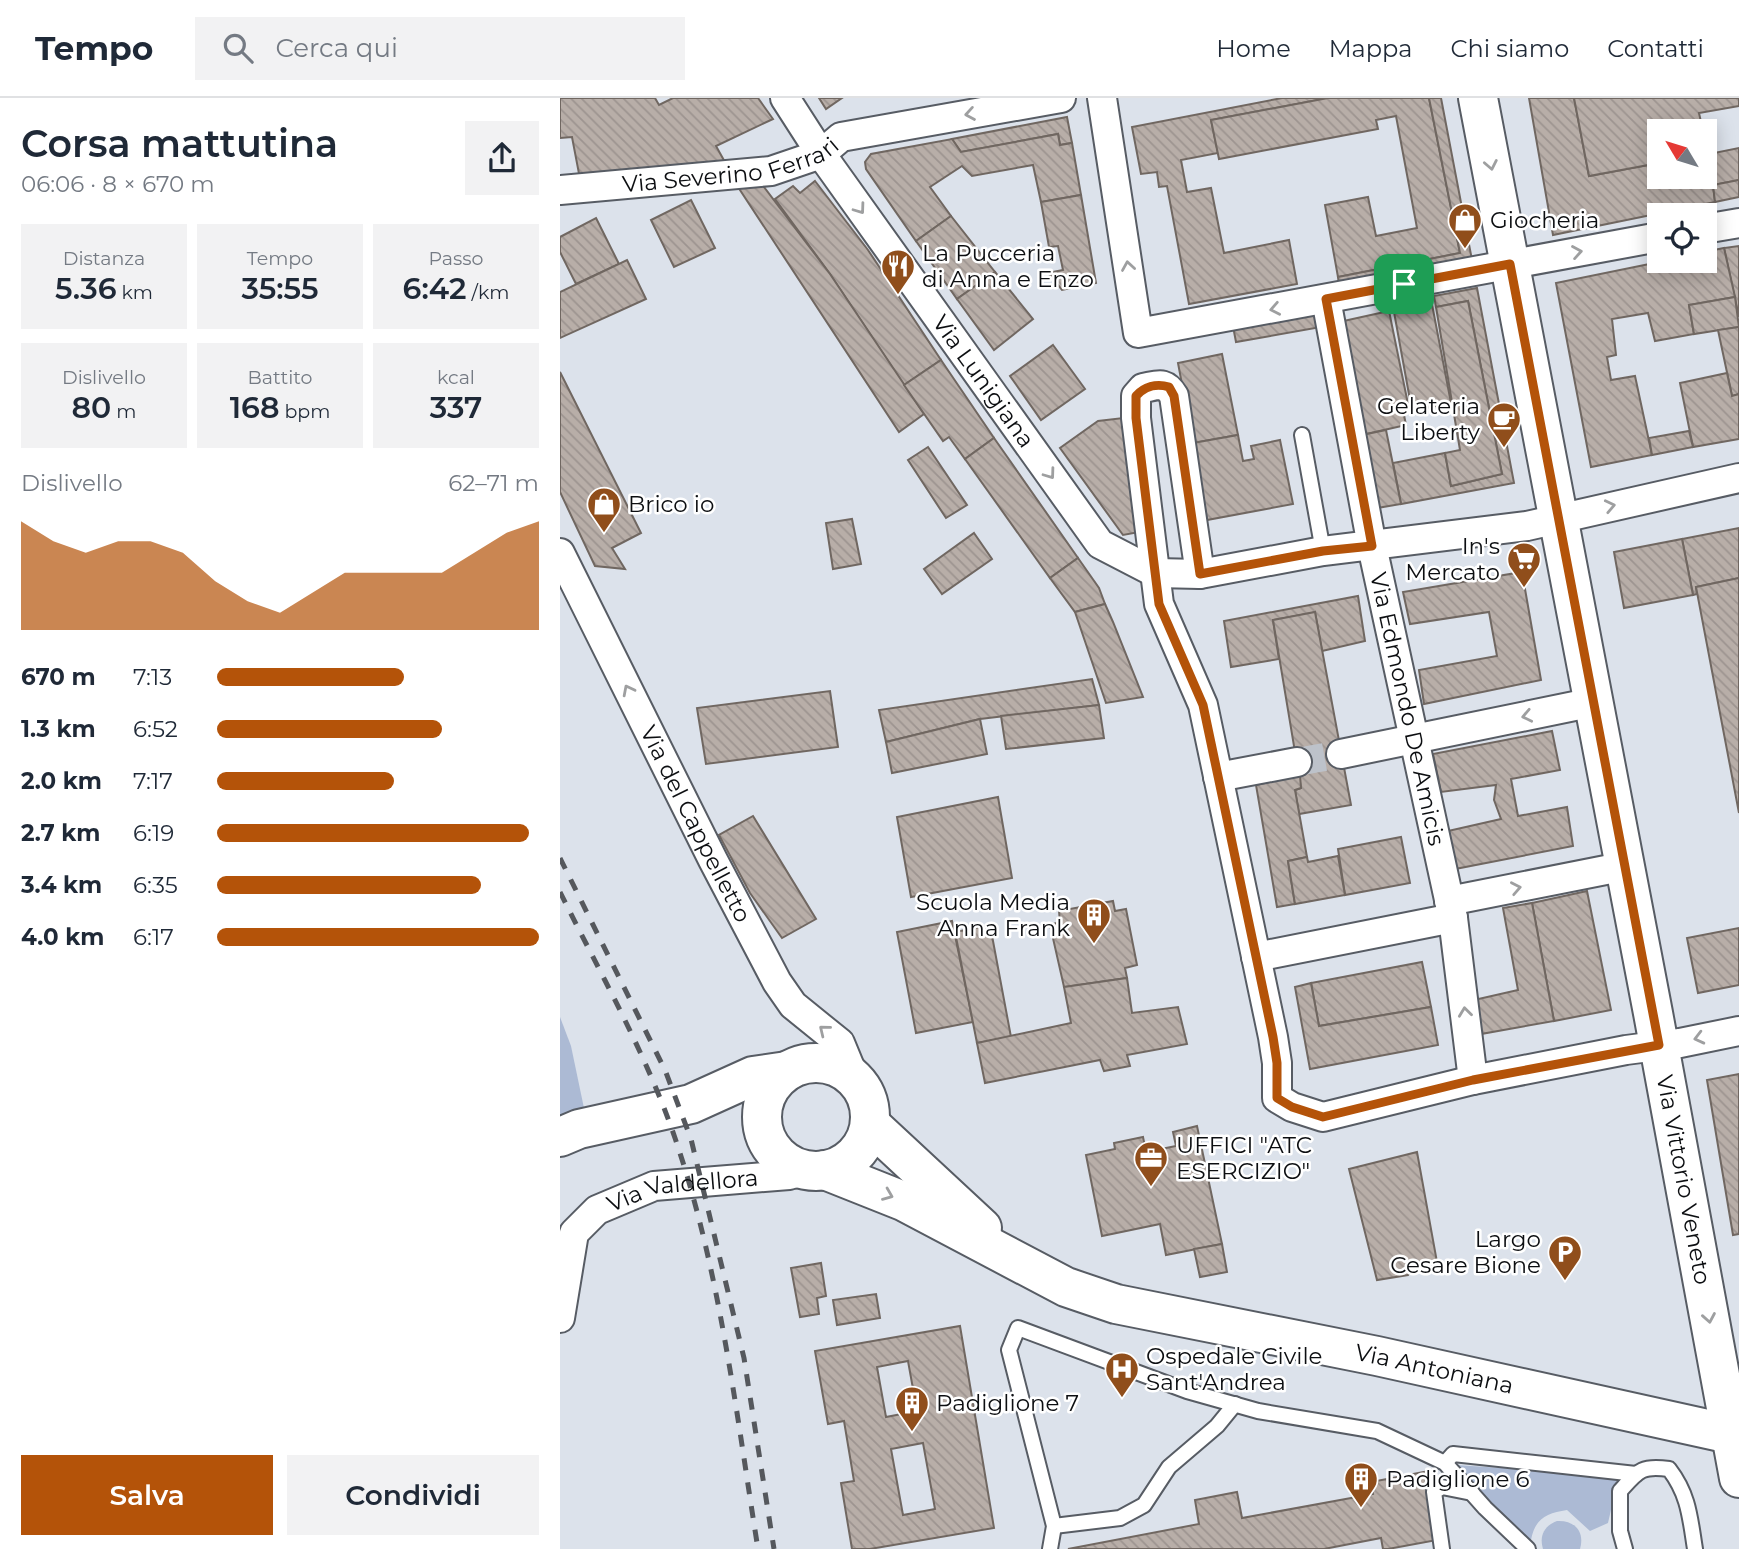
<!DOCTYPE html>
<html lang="it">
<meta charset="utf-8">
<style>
:root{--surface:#fff;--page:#f2f2f3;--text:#1f2937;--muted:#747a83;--line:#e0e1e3;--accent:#b45309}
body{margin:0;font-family:Montserrat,sans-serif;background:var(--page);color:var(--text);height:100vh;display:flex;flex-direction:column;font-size:26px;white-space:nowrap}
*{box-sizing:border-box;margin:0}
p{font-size:23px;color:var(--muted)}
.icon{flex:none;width:38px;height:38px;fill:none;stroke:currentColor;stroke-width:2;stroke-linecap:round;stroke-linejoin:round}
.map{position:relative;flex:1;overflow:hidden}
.side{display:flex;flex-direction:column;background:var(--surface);width:560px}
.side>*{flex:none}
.needle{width:46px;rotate:308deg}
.controls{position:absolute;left:1087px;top:21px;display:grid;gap:14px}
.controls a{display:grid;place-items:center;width:70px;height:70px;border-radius:0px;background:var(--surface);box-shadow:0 4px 18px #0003;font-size:35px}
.pin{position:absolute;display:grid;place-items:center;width:60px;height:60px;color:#fff;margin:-30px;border-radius:14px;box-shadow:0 4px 10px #0006}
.round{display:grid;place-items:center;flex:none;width:74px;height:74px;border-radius:0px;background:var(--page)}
.summary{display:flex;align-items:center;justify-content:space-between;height:119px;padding:0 21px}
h1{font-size:38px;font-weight:600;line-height:52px}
.metrics{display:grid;grid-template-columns:repeat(3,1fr);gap:10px;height:119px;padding:7px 21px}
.metrics div{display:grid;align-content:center;border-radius:0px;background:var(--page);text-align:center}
.metrics b{font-size:30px;font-weight:600}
.metrics small{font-size:19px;font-weight:400}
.metrics p{font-size:19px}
.chart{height:196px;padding:14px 21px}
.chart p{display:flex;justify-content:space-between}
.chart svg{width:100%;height:126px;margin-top:7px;fill:var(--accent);opacity:.7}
.primary-button{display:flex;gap:14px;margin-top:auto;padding:14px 21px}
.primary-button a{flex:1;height:80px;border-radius:0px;background:var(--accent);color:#fff;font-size:28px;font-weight:600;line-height:80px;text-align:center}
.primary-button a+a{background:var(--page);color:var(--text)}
ul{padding:0 21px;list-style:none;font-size:23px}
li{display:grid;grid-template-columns:112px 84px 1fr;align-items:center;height:52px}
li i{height:18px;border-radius:9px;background:var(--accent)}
header{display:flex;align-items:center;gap:42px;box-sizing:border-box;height:98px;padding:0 35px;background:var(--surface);border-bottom:2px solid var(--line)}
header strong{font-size:33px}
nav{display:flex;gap:38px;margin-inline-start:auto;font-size:24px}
.search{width:490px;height:63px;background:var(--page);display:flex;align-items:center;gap:18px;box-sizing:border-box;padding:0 24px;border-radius:0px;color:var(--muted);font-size:26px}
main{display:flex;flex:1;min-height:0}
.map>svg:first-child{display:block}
.green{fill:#acbad4}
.building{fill:url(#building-back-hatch);stroke:#706761;stroke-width:2;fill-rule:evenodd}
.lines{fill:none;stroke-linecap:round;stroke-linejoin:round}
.street-tunnel{stroke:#bdc2ca;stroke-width:28;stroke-dasharray:28 14;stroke-linecap:butt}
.lane-casing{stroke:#575c64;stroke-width:18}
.street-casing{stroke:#575c64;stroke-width:32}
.secondary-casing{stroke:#575c64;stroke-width:42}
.lane{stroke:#fff;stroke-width:14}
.street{stroke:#fff;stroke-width:28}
.secondary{stroke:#fff;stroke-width:38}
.rail{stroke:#55585d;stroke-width:5;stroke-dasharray:12 12;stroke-linecap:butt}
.oneway{stroke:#9e9fa0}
.route-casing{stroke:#fff;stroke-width:14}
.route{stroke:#b45309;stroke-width:9}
.labels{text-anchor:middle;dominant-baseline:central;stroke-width:5;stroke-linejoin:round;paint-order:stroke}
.street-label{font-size:23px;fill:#0c0e11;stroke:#fff}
.poi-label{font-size:23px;fill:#0c0e11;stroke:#fff;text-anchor:start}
</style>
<header>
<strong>Tempo</strong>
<div class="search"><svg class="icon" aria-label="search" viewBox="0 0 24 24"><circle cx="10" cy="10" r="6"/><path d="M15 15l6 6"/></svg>Cerca qui</div>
<nav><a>Home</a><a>Mappa</a><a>Chi siamo</a><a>Contatti</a></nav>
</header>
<main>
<section class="side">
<div class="summary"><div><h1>Corsa mattutina</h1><p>06:06 · 8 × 670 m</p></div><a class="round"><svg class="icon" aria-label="share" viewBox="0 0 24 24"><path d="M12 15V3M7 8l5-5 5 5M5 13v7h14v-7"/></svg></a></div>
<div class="metrics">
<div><p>Distanza</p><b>5.36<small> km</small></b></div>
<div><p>Tempo</p><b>35:55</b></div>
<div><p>Passo</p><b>6:42<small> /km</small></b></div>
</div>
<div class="metrics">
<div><p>Dislivello</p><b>80<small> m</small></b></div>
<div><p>Battito</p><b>168<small> bpm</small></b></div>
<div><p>kcal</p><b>337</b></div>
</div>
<div class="chart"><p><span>Dislivello</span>62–71 m</p>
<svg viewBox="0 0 160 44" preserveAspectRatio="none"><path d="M0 44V6L10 13L20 17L30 13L40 13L50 17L60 27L70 34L80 38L90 31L100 24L110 24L120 24L130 24L140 17L150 10L160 6V44z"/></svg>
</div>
<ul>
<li><b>670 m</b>7:13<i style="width:58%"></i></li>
<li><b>1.3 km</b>6:52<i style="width:70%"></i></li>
<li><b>2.0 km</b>7:17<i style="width:55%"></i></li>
<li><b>2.7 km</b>6:19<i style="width:97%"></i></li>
<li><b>3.4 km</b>6:35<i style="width:82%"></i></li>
<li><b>4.0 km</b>6:17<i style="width:100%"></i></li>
</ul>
<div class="primary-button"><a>Salva</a><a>Condividi</a></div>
</section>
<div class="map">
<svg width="1179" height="1451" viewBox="0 0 1179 1451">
<defs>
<pattern id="building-back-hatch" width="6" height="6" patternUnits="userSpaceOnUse" patternTransform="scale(1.75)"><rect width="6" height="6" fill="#b8aea8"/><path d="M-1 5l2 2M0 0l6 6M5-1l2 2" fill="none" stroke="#9d9490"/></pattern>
</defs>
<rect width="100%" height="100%" fill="#dce2eb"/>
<g class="green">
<polygon points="0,919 11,948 25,1015 0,1019"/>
<path d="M895 1367 1050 1377 1055 1380 1057 1385 1048 1425 1030 1433 1007 1412C987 1415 975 1420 971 1442L912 1390Z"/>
<path d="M997 1423C1015 1422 1025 1434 1020 1451H983C979 1438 984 1428 997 1423Z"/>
</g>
<g class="building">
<polygon points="0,0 95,0 99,7 113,0 198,0 213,21 156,48 166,66 20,81 12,39 0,40"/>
<polygon points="259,0 282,0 266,11"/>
<polygon points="722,0 768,0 651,22 658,55 621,62 627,94 651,90 664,155 729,142 737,186 629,206 607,88 599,89 597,74 581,76 572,29"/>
<polygon points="768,0 869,0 900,155 778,179 765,107 808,99 816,138 857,130 836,18 816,22 818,31 659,61 651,22"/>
<polygon points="869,0 881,0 912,162 779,187 778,179 900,155"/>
<polygon points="969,0 1014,0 1029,78 1099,65 1099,79 1144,79 1144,57 1179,50 1179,82 1153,87 1155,104 993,137"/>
<polygon points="1014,0 1179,0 1179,8 1139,15 1143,33 1099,33 1099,65 1029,78"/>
<polygon points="507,19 512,45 500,47 498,36 401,54 392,41"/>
<polygon points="498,36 500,47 512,45 521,97 481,104 473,67 412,78 402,68 370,89 391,118 356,143 306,71 305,64 311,56 392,41 401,54"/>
<polygon points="1179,82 1179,99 1155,104 1153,87"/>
<polygon points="255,83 308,152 381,262 344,287 270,176 215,101 233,88 240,95"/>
<polygon points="201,85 270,176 364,316 339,334 178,89"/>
<polygon points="521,97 536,185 502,192 488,175 503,172 498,148 489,149 481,104"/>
<polygon points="131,102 155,150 114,169 91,122"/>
<polygon points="391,118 435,174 397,201 356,143"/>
<polygon points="36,120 59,166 16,186 0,154 0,139"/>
<polygon points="1179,148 1179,219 1164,150"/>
<polygon points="1164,150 1175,199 1129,207 1134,236 1095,243 1088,215 1052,221 1056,257 1047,259 1051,282 1075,278 1092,357 1031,369 996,185 1104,163 1144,163 1144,154"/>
<polygon points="67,162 86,201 0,240 0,194"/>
<polygon points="435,174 473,221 434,252 397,201"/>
<polygon points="917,190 954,385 841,406 833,365 885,355 891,388 942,376 908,203 876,209 874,198"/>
<polygon points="870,196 891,305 852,313 832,203"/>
<polygon points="1175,199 1179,229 1134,236 1129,207"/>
<polygon points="908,203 942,376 891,388 885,355 900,352 876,209"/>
<polygon points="757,208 761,229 676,244 672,223"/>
<polygon points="829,213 848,306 842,307 846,327 802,337 779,224"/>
<polygon points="1179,229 1179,296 1172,298 1158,232"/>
<polygon points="493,247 525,291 481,322 450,278"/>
<polygon points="662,256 678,337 633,345 618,265"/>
<polygon points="381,262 434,340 405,361 389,339 383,343 344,287"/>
<polygon points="0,274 81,435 52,450 65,471 35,468 0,394"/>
<polygon points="1167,275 1172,298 1179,296 1179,341 1133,349 1120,285"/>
<polygon points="563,320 585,433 563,437 500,350 538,323"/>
<polygon points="826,332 841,406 817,410 802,337"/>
<polygon points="1129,333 1133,349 1092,357 1089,340"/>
<polygon points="678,337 683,363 694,361 691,348 720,342 733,406 647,422 633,345"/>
<polygon points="434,340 518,460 490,480 405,361"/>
<polygon points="368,349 407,407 386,420 348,362"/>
<polygon points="292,421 301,466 273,471 266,425"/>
<polygon points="1179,430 1179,480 1136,489 1137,496 1133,497 1122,441"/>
<polygon points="414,435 432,461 382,496 364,471"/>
<polygon points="1122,441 1133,497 1064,510 1054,454"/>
<polygon points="518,460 539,490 545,506 515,514 490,480"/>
<polygon points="962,474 981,582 864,606 859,572 937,558 929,514 850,526 843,494"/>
<polygon points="1179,480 1179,715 1136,489"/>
<polygon points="798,498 805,543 762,553 755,514 752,515 713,522 719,561 671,569 664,523"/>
<polygon points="545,506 553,524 583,599 546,605 515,514"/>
<polygon points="755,514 791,707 739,716 735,692 741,690 713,522"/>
<polygon points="532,581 539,607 420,621 326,644 319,612"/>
<polygon points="270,593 278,649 146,666 137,610"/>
<polygon points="539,607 544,640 446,651 441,618"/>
<polygon points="420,621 427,656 332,675 326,644"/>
<polygon points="992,633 1000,672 951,681 958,718 1007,709 1013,748 895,771 888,733 941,721 934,702 936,687 881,694 873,656"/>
<polygon points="740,677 741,690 735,692 747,759 728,763 735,806 717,809 696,687"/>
<polygon points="438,699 452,780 351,799 337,719"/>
<polygon points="193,718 256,821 222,840 190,795 159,737"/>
<polygon points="841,739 850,785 785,797 778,751"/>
<polygon points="778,758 785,797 735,806 728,763 747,759 748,764"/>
<polygon points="1027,793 1051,912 994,923 972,805"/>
<polygon points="553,803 555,813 566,811 577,867 565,870 567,880 504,889 490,827 500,824 499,813"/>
<polygon points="972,805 994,923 921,936 914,902 958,892 943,810"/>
<polygon points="392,823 413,924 356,935 337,834"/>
<polygon points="430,827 451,939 417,945 395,834"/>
<polygon points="1179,830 1179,887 1138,895 1127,840"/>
<polygon points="862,864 871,909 759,928 751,885"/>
<polygon points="567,880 572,915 618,909 627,946 567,957 570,968 544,973 540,962 425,985 417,945 511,925 504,889"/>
<polygon points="751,885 759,928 871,909 878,947 750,971 735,889"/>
<polygon points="1179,976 1179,1136 1173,1137 1147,982"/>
<polygon points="637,1028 662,1146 606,1157 600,1126 542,1138 526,1057 555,1051 554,1045 583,1039 586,1054 616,1048 613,1034"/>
<polygon points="857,1054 877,1164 857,1166 848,1177 817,1182 789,1071"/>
<polygon points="662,1146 667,1174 640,1179 634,1151"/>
<polygon points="261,1165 266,1198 257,1200 259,1216 240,1219 231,1170"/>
<polygon points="316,1196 320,1220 277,1227 273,1202"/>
<path d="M400 1228 434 1430 310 1451H292L281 1385 294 1383 284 1323 268 1326 255 1253ZM348 1263 357 1313 326 1319 317 1269ZM363 1345 375 1411 343 1417 331 1351Z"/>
<polygon points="864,1374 877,1442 828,1451 823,1451 821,1440 764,1451 508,1451 639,1426 635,1402 677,1394 682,1420 813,1396 811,1384"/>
</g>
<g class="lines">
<polyline class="street-tunnel" points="737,664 781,656"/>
<g class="lane-casing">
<g id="lane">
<polyline points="742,337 763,453"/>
<polyline points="885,1365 893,1356 1076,1376"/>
<polyline points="494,1428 560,1420 584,1407 609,1369 657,1328 675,1306"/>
<polyline points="490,1451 494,1428 449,1252 458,1230 627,1293 698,1313 817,1333 885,1365 925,1410 968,1451"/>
<polyline points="882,1451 874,1394 882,1389 912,1395"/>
<path d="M1065 1451 1060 1433V1393C1078 1373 1081 1367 1109 1371 1129 1397 1130 1420 1135 1451"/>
</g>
</g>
<g class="street-casing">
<g id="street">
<path id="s1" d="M225 0 261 56 540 446 596 475 640 476 763 453 967 428 1179 380"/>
<polyline points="542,0 578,235 1099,139"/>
<path id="s2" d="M0 92 211 73 261 56 281 39 501 0"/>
<polyline points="1144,131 1179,125"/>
<path id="s3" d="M766 201 812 448 893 820 913 982"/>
<path id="s4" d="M0 455 153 762 217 884 233 907 280 945 294 979"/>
<path d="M640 476 614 298C605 283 599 287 583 290L576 298V320L599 506 643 607 713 939 717 965V1000L732 1009 763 1019 913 982 1066 952 1120 945 1179 933"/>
<polyline points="781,656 1034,604"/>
<polyline points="658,679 737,664"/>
<polyline points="889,803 1066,768"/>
<polyline points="696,859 893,820"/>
<path id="s5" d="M0 1220 14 1135 37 1112 94 1088 229 1077 246 1072"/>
</g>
</g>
<g class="secondary-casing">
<g id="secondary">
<path id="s6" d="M918 0 1093 915 1179 1380"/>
<circle cx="256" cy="1019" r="54"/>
<polyline points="310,1026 422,1130"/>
<polyline points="0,1039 19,1031 131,1006 193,978 227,973"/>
<path id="s7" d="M265 1072 343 1103 506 1189 556 1206 817 1258 1170 1336"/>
</g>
</g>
<use href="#lane" class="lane"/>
<use href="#street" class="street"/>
<use href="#secondary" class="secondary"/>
<g class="rail">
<polyline points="0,760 105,972 131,1041 184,1260 214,1451"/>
<path d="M0 794C40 875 86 955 115 1040 160 1172 176 1314 198 1451"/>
</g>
</g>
<defs><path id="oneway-chevron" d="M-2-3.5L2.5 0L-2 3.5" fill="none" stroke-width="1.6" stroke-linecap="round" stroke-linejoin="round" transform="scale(1.75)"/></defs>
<g class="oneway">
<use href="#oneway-chevron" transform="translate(410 16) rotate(170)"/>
<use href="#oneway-chevron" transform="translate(931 67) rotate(79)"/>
<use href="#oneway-chevron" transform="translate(300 111) rotate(54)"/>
<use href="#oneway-chevron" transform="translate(1017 154) rotate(-10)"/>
<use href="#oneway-chevron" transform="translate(568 168) rotate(-99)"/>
<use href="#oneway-chevron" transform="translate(715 211) rotate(169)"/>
<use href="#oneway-chevron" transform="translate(490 376) rotate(54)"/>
<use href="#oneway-chevron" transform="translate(1050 408) rotate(-12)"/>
<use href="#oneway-chevron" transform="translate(68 592) rotate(-117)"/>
<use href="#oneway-chevron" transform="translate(967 618) rotate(168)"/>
<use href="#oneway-chevron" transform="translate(956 790) rotate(-11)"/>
<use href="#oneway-chevron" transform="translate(905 914) rotate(-97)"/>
<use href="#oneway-chevron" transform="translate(264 932) rotate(-141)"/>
<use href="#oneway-chevron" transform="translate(1139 940) rotate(166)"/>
<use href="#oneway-chevron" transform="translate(328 1097) rotate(22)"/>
<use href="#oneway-chevron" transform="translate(1149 1220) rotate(80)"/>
</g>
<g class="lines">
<g class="route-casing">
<path id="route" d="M950 166 1099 947 913 982 763 1019 732 1009 717 1000V965L713 939 643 607 599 506 576 320V298C584 289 596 285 609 289L614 298 640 476 763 453 812 448 766 201Z"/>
</g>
<use href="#route" class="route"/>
</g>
<defs>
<g id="shop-pin" transform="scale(1.75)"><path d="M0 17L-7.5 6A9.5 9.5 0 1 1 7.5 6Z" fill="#904e1b" stroke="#fff"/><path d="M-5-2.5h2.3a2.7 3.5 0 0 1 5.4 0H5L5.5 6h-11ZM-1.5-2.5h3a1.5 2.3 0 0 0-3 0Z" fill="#fff"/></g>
<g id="restaurant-pin" transform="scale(1.75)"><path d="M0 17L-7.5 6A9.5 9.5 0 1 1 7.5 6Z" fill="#904e1b" stroke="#fff"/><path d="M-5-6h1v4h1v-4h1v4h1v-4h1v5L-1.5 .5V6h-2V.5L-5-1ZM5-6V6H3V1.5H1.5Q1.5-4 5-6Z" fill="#fff"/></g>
<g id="cafe-pin" transform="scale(1.75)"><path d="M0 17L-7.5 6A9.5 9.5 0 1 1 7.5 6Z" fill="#904e1b" stroke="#fff"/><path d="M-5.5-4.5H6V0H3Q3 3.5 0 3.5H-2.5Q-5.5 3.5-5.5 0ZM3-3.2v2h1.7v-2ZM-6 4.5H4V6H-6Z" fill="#fff"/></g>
<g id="supermarket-pin" transform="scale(1.75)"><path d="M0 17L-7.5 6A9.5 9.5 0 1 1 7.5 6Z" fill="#904e1b" stroke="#fff"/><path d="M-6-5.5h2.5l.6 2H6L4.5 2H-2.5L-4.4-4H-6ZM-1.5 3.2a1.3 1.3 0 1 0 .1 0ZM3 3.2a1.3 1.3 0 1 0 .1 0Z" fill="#fff"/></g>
<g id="building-pin" transform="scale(1.75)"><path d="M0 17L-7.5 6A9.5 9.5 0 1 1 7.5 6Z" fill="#904e1b" stroke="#fff"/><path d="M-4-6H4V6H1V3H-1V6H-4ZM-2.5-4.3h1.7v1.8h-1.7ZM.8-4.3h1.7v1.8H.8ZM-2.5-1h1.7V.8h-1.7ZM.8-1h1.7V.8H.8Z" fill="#fff"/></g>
<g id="office-pin" transform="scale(1.75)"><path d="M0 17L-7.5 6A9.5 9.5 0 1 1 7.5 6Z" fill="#904e1b" stroke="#fff"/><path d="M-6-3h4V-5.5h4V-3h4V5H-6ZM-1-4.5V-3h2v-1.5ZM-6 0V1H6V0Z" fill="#fff"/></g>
<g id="parking-pin" transform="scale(1.75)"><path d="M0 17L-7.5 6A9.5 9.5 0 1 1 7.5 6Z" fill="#904e1b" stroke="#fff"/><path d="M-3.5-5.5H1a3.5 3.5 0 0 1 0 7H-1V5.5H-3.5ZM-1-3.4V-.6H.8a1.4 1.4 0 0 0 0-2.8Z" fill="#fff"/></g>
<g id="hospital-pin" transform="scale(1.75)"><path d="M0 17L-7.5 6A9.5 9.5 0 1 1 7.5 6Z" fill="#904e1b" stroke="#fff"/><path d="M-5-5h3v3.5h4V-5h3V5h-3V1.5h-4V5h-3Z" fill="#fff"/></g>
</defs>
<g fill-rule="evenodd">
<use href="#shop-pin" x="905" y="122"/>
<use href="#restaurant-pin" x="338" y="168"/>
<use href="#cafe-pin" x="944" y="321"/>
<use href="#shop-pin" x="44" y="406"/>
<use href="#supermarket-pin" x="964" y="461"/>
<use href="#building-pin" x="534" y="817"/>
<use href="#office-pin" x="591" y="1060"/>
<use href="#parking-pin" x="1005" y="1154"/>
<use href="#hospital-pin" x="562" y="1271"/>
<use href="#building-pin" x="352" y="1305"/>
<use href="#building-pin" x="801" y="1381"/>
</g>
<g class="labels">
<g class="street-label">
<text stroke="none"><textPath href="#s2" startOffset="173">Via Severino Ferrari</textPath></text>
<text stroke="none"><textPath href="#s1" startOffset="346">Via Lunigiana</textPath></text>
<text stroke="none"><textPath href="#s3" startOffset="418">Via Edmondo De Amicis</textPath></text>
<text stroke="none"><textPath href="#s4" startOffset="303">Via del Cappelletto</textPath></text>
<text stroke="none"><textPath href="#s6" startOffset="1101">Via Vittorio Veneto</textPath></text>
<text stroke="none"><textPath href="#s5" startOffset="208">Via Valdellora</textPath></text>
<text stroke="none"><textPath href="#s7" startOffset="646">Via Antoniana</textPath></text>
</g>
<g class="poi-label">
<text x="930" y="122">Giocheria</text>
<text x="362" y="155">La Pucceria<tspan x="362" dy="26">di Anna e Enzo</tspan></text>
<text x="920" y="308" text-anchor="end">Gelateria<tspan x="920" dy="26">Liberty</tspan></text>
<text x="68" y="406">Brico io</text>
<text x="940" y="448" text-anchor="end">In's<tspan x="940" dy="26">Mercato</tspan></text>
<text x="510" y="804" text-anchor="end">Scuola Media<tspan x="510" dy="26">Anna Frank</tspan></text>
<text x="616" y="1047">UFFICI "ATC<tspan x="616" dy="26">ESERCIZIO"</tspan></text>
<text x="981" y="1141" text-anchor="end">Largo<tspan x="981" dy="26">Cesare Bione</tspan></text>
<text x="586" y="1258">Ospedale Civile<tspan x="586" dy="26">Sant'Andrea</tspan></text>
<text x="376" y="1305">Padiglione 7</text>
<text x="826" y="1381">Padiglione 6</text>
</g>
</g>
</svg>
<div class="controls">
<a><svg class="needle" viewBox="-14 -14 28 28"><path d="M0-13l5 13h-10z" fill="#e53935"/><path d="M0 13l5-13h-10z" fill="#747a83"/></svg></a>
<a><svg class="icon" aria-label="locate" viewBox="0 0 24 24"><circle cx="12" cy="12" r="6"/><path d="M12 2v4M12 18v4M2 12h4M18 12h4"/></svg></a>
</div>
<div class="pin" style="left:844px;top:186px;background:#1e9e55"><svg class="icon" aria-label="arrive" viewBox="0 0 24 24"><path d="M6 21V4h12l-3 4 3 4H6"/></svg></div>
</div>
</main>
